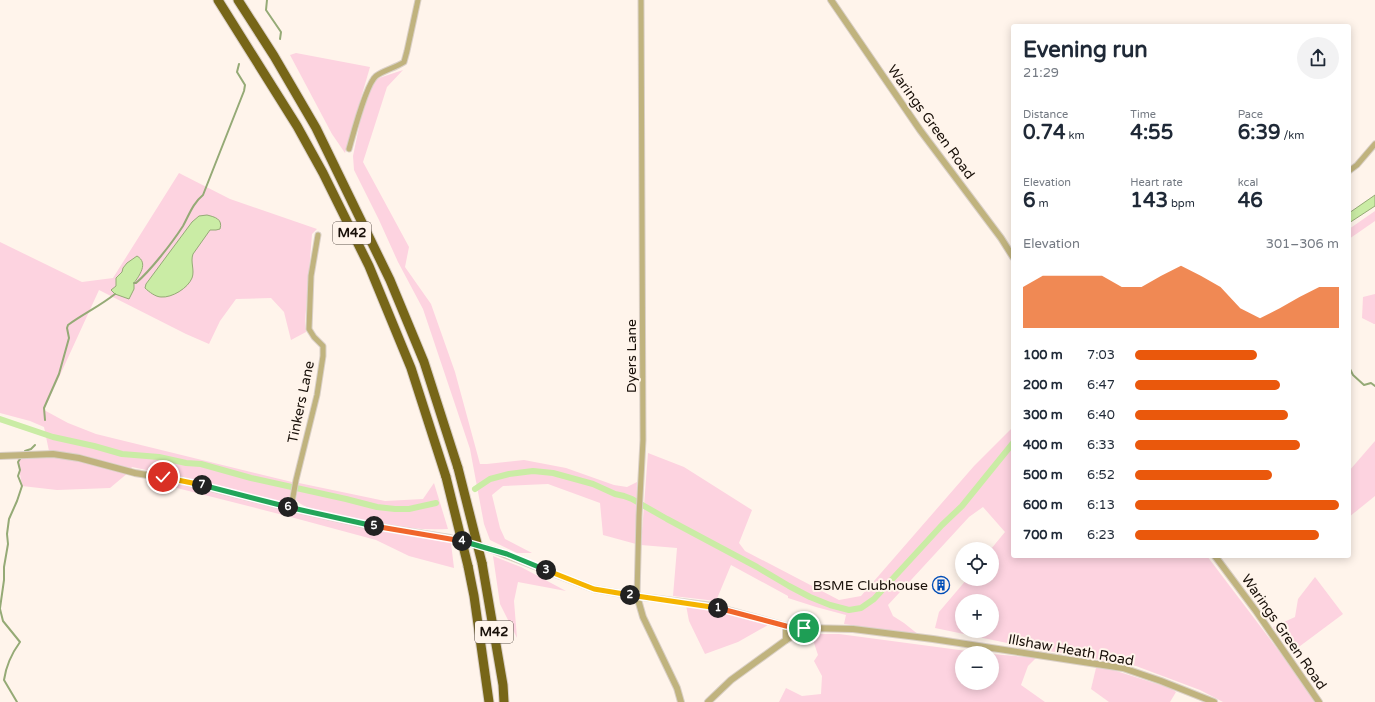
<!DOCTYPE html>
<meta charset="utf-8">
<style>
:root{--surface:#fff;--page:#f2f2f3;--text:#1f2937;--muted:#747a83;--accent:#ea580c}
body{margin:0;font-family:"Varela Round",sans-serif;background:var(--page);color:var(--text);height:100vh;display:flex;flex-direction:column;font-size:15px;white-space:nowrap}
*{box-sizing:border-box;margin:0}
p{font-size:13px;color:var(--muted)}
.icon{flex:none;width:22px;height:22px;fill:none;stroke:currentColor;stroke-width:2;stroke-linecap:round;stroke-linejoin:round}
.map{position:relative;flex:1;overflow:hidden}
.details{position:absolute;left:1011px;top:24px;width:340px;height:534px;display:flex;flex-direction:column;background:var(--surface);border-radius:4px;box-shadow:0 2px 10px #0003}
.details>*{flex:none}
.buttons{position:absolute;left:955px;top:542px;display:grid;gap:8px}
.buttons a{display:grid;place-items:center;width:44px;height:44px;border-radius:50%;background:var(--surface);box-shadow:0 2px 10px #0003;font-size:20px}
.pin{position:absolute;display:grid;place-items:center;width:34px;height:34px;color:#fff;margin:-17px;border:2px solid #fff;border-radius:50%;box-shadow:0 1px 4px #0007}
.km{position:absolute;width:20px;height:20px;margin:-10px;border-radius:50%;background:#222;color:#fff;font-size:11px;line-height:20px;text-align:center}
.round{display:grid;place-items:center;flex:none;width:42px;height:42px;border-radius:21px;background:var(--page)}
.head{display:flex;align-items:center;justify-content:space-between;height:68px;padding:0 12px}
h1{font-size:22px;font-weight:700;line-height:30px}
.metrics{display:grid;grid-template-columns:repeat(3,1fr);gap:6px;height:68px;padding:4px 12px}
.metrics div{display:grid;align-content:center}
.metrics b{font-size:20px;font-weight:700}
.metrics small{font-size:11px;font-weight:400}
.metrics p{font-size:11px}
.chart{height:112px;padding:8px 12px}
.chart p{display:flex;justify-content:space-between}
.chart svg{width:100%;height:72px;margin-top:4px;fill:var(--accent);opacity:.7}
ul{padding:0 12px;list-style:none;font-size:13px}
li{display:grid;grid-template-columns:64px 48px 1fr;align-items:center;height:30px}
li i{height:10px;border-radius:5px;background:var(--accent)}
.map>svg:first-child{display:block}
.green{fill:#fdd3e0;fill-rule:evenodd}
.water{fill:#caeca5;stroke:#95aa76}
.lines{fill:none;stroke-linecap:round;stroke-linejoin:round}
.stream{stroke:#95aa76;stroke-width:2}
.canal{stroke:#caeca5;stroke-width:6}
.minor-casing{stroke:#dad0c7;stroke-width:7}
.tertiary-casing{stroke:#dad0c7;stroke-width:8}
.motorway-casing{stroke:#dad0c7;stroke-width:11}
.minor{stroke:#c0b37e;stroke-width:5}
.tertiary{stroke:#c0b37e;stroke-width:6}
.motorway{stroke:#776618;stroke-width:9}
.motorway-bridge-casing{stroke:#dad0c7;stroke-width:11;stroke-linecap:butt}
.motorway-bridge{stroke:#776618;stroke-width:9}
.split-1-casing{stroke:#fff;stroke-width:8}
.split-2-casing{stroke:#fff;stroke-width:8}
.split-3-casing{stroke:#fff;stroke-width:8}
.split-4-casing{stroke:#fff;stroke-width:8}
.split-5-casing{stroke:#fff;stroke-width:8}
.split-6-casing{stroke:#fff;stroke-width:8}
.split-7-casing{stroke:#fff;stroke-width:8}
.split-8-casing{stroke:#fff;stroke-width:8}
.split-1{stroke:#f0652b;stroke-width:5}
.split-2{stroke:#f5b400;stroke-width:5}
.split-3{stroke:#f5b400;stroke-width:5}
.split-4{stroke:#22a559;stroke-width:5}
.split-5{stroke:#f0652b;stroke-width:5}
.split-6{stroke:#22a559;stroke-width:5}
.split-7{stroke:#22a559;stroke-width:5}
.split-8{stroke:#f5b400;stroke-width:5}
.labels{text-anchor:middle;dominant-baseline:central;stroke-width:4;stroke-linejoin:round;paint-order:stroke}
.shield{fill:#fff4eb;stroke:#5e544d;stroke-width:1}
.shield-label{font-size:13px;font-weight:bold;fill:#191009}
.street-label{font-size:14px;fill:#191009;stroke:#fff4eb}
.poi-label{font-size:14px;fill:#191009;stroke:#fff4eb;text-anchor:end}
</style>
<div class="map">
<svg width="1375" height="702" viewBox="0 0 1375 702">
<rect width="100%" height="100%" fill="#fff4eb"/>
<g class="green">
<polygon points="296,53 370,67 345,153 332,134 290,55"/>
<polygon points="403,70 387,87 363,162 409,247 405,267 431,304 455,372 480,464 487,464 524,460 566,468 614,485 627,487 637,482 636,544 603,535 600,503 548,484 503,486 492,495 500,528 505,539 532,553 517,553 490,540 484,524 470,449 423,309 398,262 379,220 354,170 353,156 365,98 376,79"/>
<polygon points="179,173 230,199 317,229 312,234 305,322 306,332 291,340 284,312 271,298 236,299 220,321 209,344 186,334 99,290 44,410 68,423 96,434 292,482 290,496 282,502 278,503 263,497 190,479 132,467 129,472 110,488 57,490 22,486 17,457 50,456 44,427 30,421 0,413 0,242 82,282 113,278"/>
<polygon points="1375,211 1375,221 1349,239 1349,229"/>
<polygon points="1375,294 1375,324 1374,324 1362,318 1363,297"/>
<path d="M1013 427V556H1207L1279 651 1315 702H1223L1200 690 1136 666 1026 647 935 628 939 612 967 579H992V549H991L1005 532 983 507 969 517 888 605 893 616 904 623 919 635 844 624 846 615 816 607 788 598V596L731 565 716 601 673 596 677 548 641 545 648 453 684 467 752 510 739 543 745 551 839 600 861 596 974 466ZM962 601H992V631H962Z"/>
<polygon points="1375,441 1375,496 1349,517 1349,471"/>
<polygon points="171,481 386,530 451,543 454,568 409,556 376,540 287,516 173,487"/>
<path d="M299 483 385 501 423 499 434 483 448 529C409 531 371 523 333 513 322 511 304 509 296 500Z"/>
<polygon points="493,556 521,567 566,591 518,582 514,601 517,638 500,604"/>
<polygon points="1315,577 1343,614 1292,652 1273,627 1295,617 1298,599"/>
<polygon points="686,605 712,610 768,625 738,642 705,654 689,621"/>
<polygon points="811,634 839,634 982,653 962,653 962,683 992,683 992,654 1036,658 1028,666 1021,685 1045,702 779,702 786,688 802,696 821,694 822,676 814,661 818,655"/>
<polygon points="1096,668 1110,669 1170,688 1176,692 1170,702 1109,702 1091,689"/>
</g>
<g class="water">
<polygon points="1375,195 1375,206 1349,223 1349,213"/>
<path d="M207 215C215 217 223 219 220 229L216 230H210L193 254C190 262 195 270 192 278 188 288 172 298 161 297 156 297 149 292 145 288L146 284 192 222 199 216Z"/>
<path d="M137 256C149 263 139 276 134 283V289L129 299 115 294 111 290 116 286V278L122 272 123 268 127 263Z"/>
</g>
<g class="lines">
<g class="stream">
<polyline points="267,0 266,10 281,32 280,39"/>
<path d="M134 283H136C151 270 172 243 183 226 189 215 193 203 203 195L244 91 245 85 237 72 239 64"/>
<polyline points="1349,367 1353,375 1364,385 1371,383 1375,386"/>
<path d="M45 420 44 408 59 374 69 338 67 328 68 325C83 314 100 306 115 294"/>
<polyline points="25,451 31,449 35,445"/>
<polyline points="0,608 4,580 4,567 8,544 7,534 9,519 17,501 22,486 18,476 20,470 18,462 20,459"/>
<path d="M0 609 3 621 20 642C12 653 6 666 4 680L17 702"/>
</g>
<g class="canal">
<polyline points="0,419 53,437 94,446 122,454 159,457 186,463 201,464 251,478 346,499 377,507 395,509 409,509 436,503"/>
<polyline points="475,489 490,479 509,474 533,471 553,473 593,484 615,494 624,496 632,499 667,519 757,567 789,586 810,597 830,605 849,610 861,608 874,599 942,525 962,506 1013,443"/>
</g>
<g class="minor-casing">
<g id="minor">
<path d="M349 149C353 135 366 84 376 76 384 70 395 68 404 62L407 51 418 0"/>
<polyline points="1349,171 1357,165 1375,144"/>
<polyline points="291,508 296,480 317,395 323,356 323,346 314,337 309,329 311,276 318,235"/>
<polyline points="637,596 639,516 643,440 641,0"/>
</g>
</g>
<g class="tertiary-casing">
<g id="tertiary">
<polyline points="831,0 920,130 1001,238 1013,257"/>
<polyline points="0,456 53,454 79,458 135,473 183,481 291,508 367,525 450,538 493,550 594,589 635,596 713,606 786,626 805,628 853,629 933,639 1123,668 1161,681 1214,702"/>
<polyline points="1215,556 1256,611 1319,702"/>
<polyline points="637,596 643,617 677,688 681,702"/>
<polyline points="786,640 805,628"/>
<polyline points="708,702 731,680 786,640 786,626"/>
</g>
</g>
<g class="motorway-casing">
<g id="motorway">
<polyline points="218,0 297,126 323,173 369,266 411,368 446,477"/>
<polyline points="238,0 274,56 316,128 390,280 424,362 458,468"/>
<polyline points="482,563 503,685 504,702"/>
<polyline points="468,566 474,596 489,702"/>
</g>
</g>
<use href="#minor" class="minor"/>
<use href="#tertiary" class="tertiary"/>
<use href="#motorway" class="motorway"/>
<g class="motorway-bridge-casing">
<g id="motorway-bridge">
<polyline points="458,468 482,563"/>
<polyline points="446,477 468,566"/>
</g>
</g>
<use href="#motorway-bridge" class="motorway-bridge"/>
</g>
<g class="lines">
<g class="split-1-casing">
<polyline id="split-1" points="718,608 786,626 804,628"/>
</g>
<g class="split-2-casing">
<polyline id="split-2" points="630,595 718,608"/>
</g>
<g class="split-3-casing">
<polyline id="split-3" points="546,570 594,589 630,595"/>
</g>
<g class="split-4-casing">
<polyline id="split-4" points="462,541 507,554 546,570"/>
</g>
<g class="split-5-casing">
<polyline id="split-5" points="374,526 462,541"/>
</g>
<g class="split-6-casing">
<polyline id="split-6" points="288,507 374,526"/>
</g>
<g class="split-7-casing">
<polyline id="split-7" points="202,485 288,507"/>
</g>
<g class="split-8-casing">
<polyline id="split-8" points="163,477 202,485"/>
</g>
<use href="#split-1" class="split-1"/>
<use href="#split-2" class="split-2"/>
<use href="#split-3" class="split-3"/>
<use href="#split-4" class="split-4"/>
<use href="#split-5" class="split-5"/>
<use href="#split-6" class="split-6"/>
<use href="#split-7" class="split-7"/>
<use href="#split-8" class="split-8"/>
</g>
<defs>
<g id="building-ring" transform="scale(0.9)"><circle r="9.5" fill="#fff4eb" stroke="#014db7" stroke-width="1.5"/><path d="M-4-6H4V6H1V3H-1V6H-4ZM-2.5-4.3h1.7v1.8h-1.7ZM.8-4.3h1.7v1.8H.8ZM-2.5-1h1.7V.8h-1.7ZM.8-1h1.7V.8H.8Z" fill="#014db7"/></g>
</defs>
<g fill-rule="evenodd">
<use href="#building-ring" x="941" y="585"/>
</g>
<g class="labels">
<g class="shield">
<rect x="333" y="222" width="38" height="22" rx="3"/>
<rect x="475" y="621" width="38" height="22" rx="3"/>
</g>
<g class="shield-label">
<text x="352" y="233">M42</text>
<text x="494" y="632">M42</text>
</g>
<g class="street-label">
<text transform="translate(931 122) rotate(54)">Warings Green Road</text>
<text transform="translate(631 356) rotate(-90)">Dyers Lane</text>
<text transform="translate(301 402) rotate(-78)">Tinkers Lane</text>
<text transform="translate(1284 632) rotate(55)">Warings Green Road</text>
<text transform="translate(1071 650) rotate(10)">Illshaw Heath Road</text>
</g>
<g class="poi-label">
<text x="928" y="585">BSME Clubhouse</text>
</g>
</g>
</svg>
<div class="buttons">
<a><svg class="icon" aria-label="locate" viewBox="0 0 24 24"><circle cx="12" cy="12" r="6"/><path d="M12 2v4M12 18v4M2 12h4M18 12h4"/></svg></a>
<a>+</a>
<a>−</a>
</div>
<div class="pin" style="left:804px;top:628px;background:#1e9e55"><svg class="icon" aria-label="arrive" viewBox="0 0 24 24"><path d="M6 21V4h12l-3 4 3 4H6"/></svg></div>
<div class="pin" style="left:163px;top:477px;background:#d93025"><svg class="icon" aria-label="check" viewBox="0 0 24 24"><path d="M5 12l5 5 9-10"/></svg></div>
<b class="km" style="left:718px;top:608px">1</b>
<b class="km" style="left:630px;top:595px">2</b>
<b class="km" style="left:546px;top:570px">3</b>
<b class="km" style="left:462px;top:541px">4</b>
<b class="km" style="left:374px;top:526px">5</b>
<b class="km" style="left:288px;top:507px">6</b>
<b class="km" style="left:202px;top:485px">7</b>
<section class="details">
<div class="head"><div><h1>Evening run</h1><p>21:29</p></div><a class="round"><svg class="icon" aria-label="share" viewBox="0 0 24 24"><path d="M12 15V3M7 8l5-5 5 5M5 13v7h14v-7"/></svg></a></div>
<div class="metrics">
<div><p>Distance</p><b>0.74<small> km</small></b></div>
<div><p>Time</p><b>4:55</b></div>
<div><p>Pace</p><b>6:39<small> /km</small></b></div>
</div>
<div class="metrics">
<div><p>Elevation</p><b>6<small> m</small></b></div>
<div><p>Heart rate</p><b>143<small> bpm</small></b></div>
<div><p>kcal</p><b>46</b></div>
</div>
<div class="chart"><p><span>Elevation</span>301–306 m</p>
<svg viewBox="0 0 160 44" preserveAspectRatio="none"><path d="M0 44V19L10 12L20 12L30 12L40 12L50 19L60 19L70 12L80 6L90 12L100 19L110 32L120 38L130 32L140 25L150 19L160 19V44z"/></svg>
</div>
<ul>
<li><b>100 m</b>7:03<i style="width:60%"></i></li>
<li><b>200 m</b>6:47<i style="width:71%"></i></li>
<li><b>300 m</b>6:40<i style="width:75%"></i></li>
<li><b>400 m</b>6:33<i style="width:81%"></i></li>
<li><b>500 m</b>6:52<i style="width:67%"></i></li>
<li><b>600 m</b>6:13<i style="width:100%"></i></li>
<li><b>700 m</b>6:23<i style="width:90%"></i></li>
</ul>
</section>
</div>
